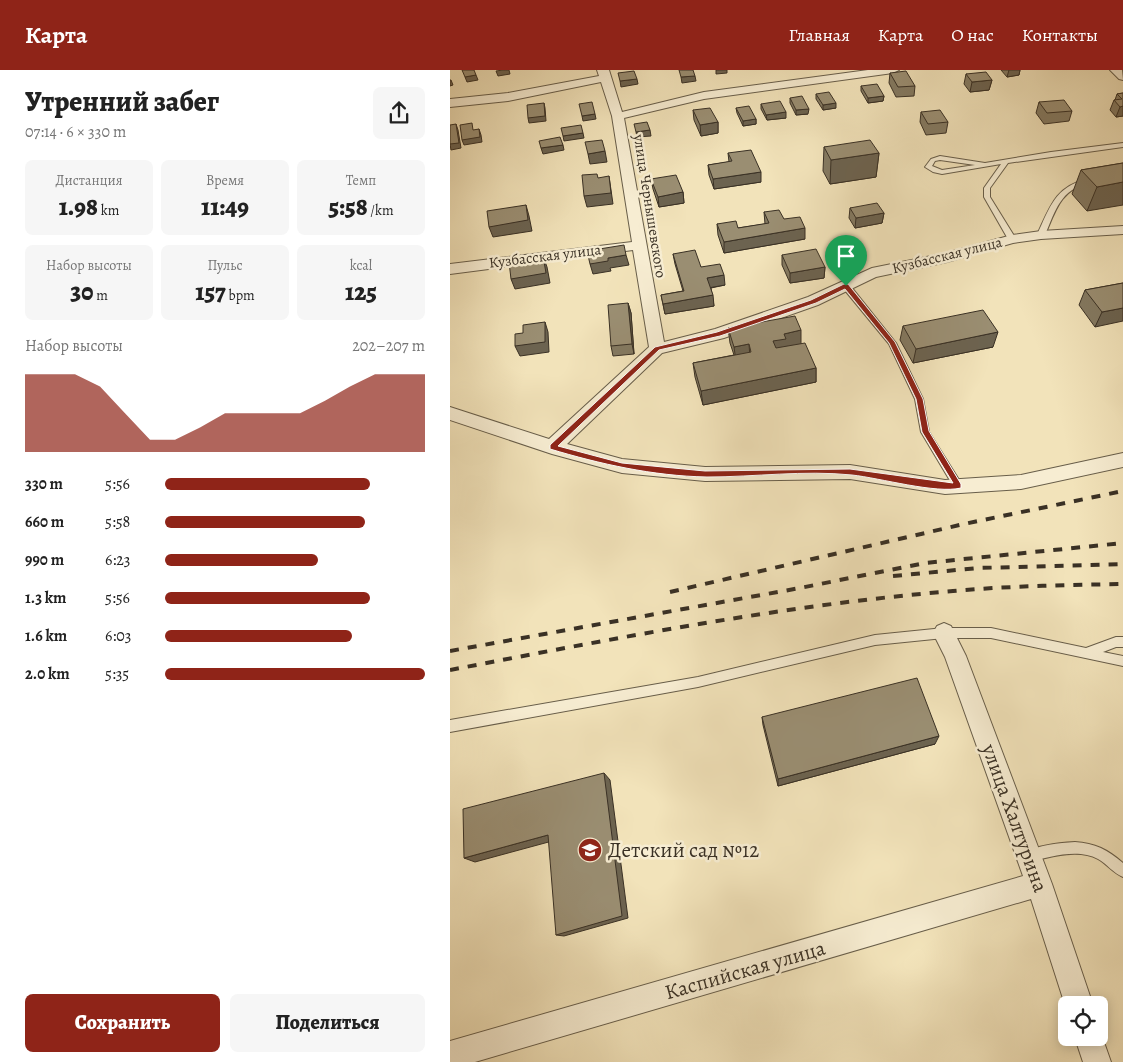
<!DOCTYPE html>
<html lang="ru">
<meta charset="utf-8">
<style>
:root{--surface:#fff;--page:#f6f6f6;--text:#222;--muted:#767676;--accent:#8f2418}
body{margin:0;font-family:Alegreya,serif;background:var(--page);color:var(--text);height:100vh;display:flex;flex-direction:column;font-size:19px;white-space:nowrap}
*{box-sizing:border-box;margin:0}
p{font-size:16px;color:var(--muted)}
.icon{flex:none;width:28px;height:28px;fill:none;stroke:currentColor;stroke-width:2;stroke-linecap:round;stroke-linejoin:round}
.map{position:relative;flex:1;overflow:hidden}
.drawer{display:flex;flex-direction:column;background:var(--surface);width:450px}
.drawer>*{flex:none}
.fabs{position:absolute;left:608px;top:926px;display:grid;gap:10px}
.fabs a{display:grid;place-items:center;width:50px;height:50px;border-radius:8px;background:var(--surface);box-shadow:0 2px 12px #0003;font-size:25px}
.pin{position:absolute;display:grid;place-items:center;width:42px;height:42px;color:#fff;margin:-51px -21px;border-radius:50% 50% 50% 0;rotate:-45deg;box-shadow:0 0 5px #0007}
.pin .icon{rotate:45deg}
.round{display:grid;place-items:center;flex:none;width:52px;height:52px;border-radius:8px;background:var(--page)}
.head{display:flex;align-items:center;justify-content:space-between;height:85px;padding:0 25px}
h1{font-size:28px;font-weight:800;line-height:38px}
.metrics{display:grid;grid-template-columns:repeat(3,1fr);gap:8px;height:85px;padding:5px 25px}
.metrics div{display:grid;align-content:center;border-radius:8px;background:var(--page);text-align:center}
.metrics b{font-size:25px;font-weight:800}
.metrics small{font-size:14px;font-weight:400}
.metrics p{font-size:14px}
.chart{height:140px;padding:10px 25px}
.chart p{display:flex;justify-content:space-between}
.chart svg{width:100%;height:90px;margin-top:5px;fill:var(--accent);opacity:.7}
.button{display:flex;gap:10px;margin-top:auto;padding:10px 25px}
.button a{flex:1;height:58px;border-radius:8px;background:var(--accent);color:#fff;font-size:20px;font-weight:800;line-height:58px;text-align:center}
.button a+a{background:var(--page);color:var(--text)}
ul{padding:0 25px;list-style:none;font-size:16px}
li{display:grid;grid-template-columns:80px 60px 1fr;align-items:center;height:38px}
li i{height:12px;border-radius:6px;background:var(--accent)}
header{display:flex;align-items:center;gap:30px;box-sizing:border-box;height:70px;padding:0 25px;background:var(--accent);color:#fff}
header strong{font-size:24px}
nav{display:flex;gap:28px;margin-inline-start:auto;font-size:18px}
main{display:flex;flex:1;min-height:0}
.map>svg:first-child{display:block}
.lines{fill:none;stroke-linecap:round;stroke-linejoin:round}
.lane-casing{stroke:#685e4a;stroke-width:2}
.street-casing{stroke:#685e4a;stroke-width:2}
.lane{fill:#f7edd2;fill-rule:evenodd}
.street{fill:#f7edd2;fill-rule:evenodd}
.rail{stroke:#3a3125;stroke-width:4;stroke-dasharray:9 9;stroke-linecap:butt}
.wall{fill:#847a62;stroke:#3a3125}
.shaded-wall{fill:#6c6350;stroke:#3a3125}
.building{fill:#9a8e72;stroke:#3a3125}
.route{fill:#8f2418;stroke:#fff;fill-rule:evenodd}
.labels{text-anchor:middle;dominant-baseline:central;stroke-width:5;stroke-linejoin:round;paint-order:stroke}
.far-street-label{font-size:15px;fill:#3a3125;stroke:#f7edd2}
.near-street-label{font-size:21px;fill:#3a3125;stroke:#f7edd2}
.near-poi-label{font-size:21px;fill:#3a3125;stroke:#f7edd2;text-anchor:start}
</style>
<header>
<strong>Карта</strong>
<nav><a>Главная</a><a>Карта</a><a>О нас</a><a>Контакты</a></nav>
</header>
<main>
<section class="drawer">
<div class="head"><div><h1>Утренний забег</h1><p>07:14 · 6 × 330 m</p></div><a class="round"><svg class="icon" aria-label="share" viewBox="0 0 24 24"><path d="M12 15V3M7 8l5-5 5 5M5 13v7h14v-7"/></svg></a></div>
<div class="metrics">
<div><p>Дистанция</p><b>1.98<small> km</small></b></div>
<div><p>Время</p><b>11:49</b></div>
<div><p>Темп</p><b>5:58<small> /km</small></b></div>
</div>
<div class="metrics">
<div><p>Набор высоты</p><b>30<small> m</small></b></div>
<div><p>Пульс</p><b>157<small> bpm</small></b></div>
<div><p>kcal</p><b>125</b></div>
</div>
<div class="chart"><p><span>Набор высоты</span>202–207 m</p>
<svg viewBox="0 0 160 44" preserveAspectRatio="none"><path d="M0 44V6L10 6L20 6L30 12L40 25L50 38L60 38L70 32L80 25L90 25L100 25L110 25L120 19L130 12L140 6L150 6L160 6V44z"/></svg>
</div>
<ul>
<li><b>330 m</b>5:56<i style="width:79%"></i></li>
<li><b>660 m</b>5:58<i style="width:77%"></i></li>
<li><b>990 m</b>6:23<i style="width:59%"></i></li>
<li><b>1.3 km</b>5:56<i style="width:79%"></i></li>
<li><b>1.6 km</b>6:03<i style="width:72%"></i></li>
<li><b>2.0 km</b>5:35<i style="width:100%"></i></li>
</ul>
<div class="button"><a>Сохранить</a><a>Поделиться</a></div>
</section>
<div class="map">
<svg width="673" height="992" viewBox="0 0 673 992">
<rect width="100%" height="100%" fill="#f2e3ba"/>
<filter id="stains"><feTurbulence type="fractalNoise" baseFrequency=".004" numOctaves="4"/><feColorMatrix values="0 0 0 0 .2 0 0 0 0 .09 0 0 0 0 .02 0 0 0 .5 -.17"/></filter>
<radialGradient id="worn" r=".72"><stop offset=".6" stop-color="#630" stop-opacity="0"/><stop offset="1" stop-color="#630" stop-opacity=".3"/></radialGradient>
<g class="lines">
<g class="lane-casing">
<g id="lane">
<path d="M673 73V77L558 93 540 118V127L566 169 562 171 558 169 534 127V118L551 94 492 104 483 102 475 97 481 89 490 86 535 93 601 82ZM490 90 525 95 492 100 482 96 485 91Z"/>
<path d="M637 109 640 111 639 112C610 121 606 139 595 165L588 167 587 165C600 137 605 117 637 109Z"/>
<polygon points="393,214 399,214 446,273 473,329 479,362 511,413 513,416 511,419 505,419 471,362 465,329 439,274 393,218"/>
<polygon points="494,558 541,558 636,578 666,567 673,567 673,577 666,577 653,582 673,586 673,596 541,568 494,568 425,575 248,617 0,662 0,650 248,607 425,565"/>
<path d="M625 772C645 773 658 780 673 793V807C663 803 657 794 648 789 628 778 599 787 579 792L575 790 573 786 575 782C590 775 608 773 625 772Z"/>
</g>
</g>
<g class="street-casing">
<g id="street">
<polygon points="147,0 159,0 172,42 254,22 418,0 449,0 443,3 254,29 174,48 214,272 265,259 358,227 422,198 496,183 562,165 591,161 673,156 673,164 591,169 563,173 497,192 426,207 368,235 274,268 212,283 117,374 172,389 255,397 400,395 495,410 571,405 673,383 673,397 571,419 495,424 400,409 255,411 172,403 102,384 0,350 0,337 99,369 199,277 183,180 0,204 0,194 182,172 162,46 151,12 58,31 0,37 0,29 58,23 149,6"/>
<polygon points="660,0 672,0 673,10 669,9"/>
<polygon points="494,553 501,556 516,586 602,814 643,935 616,935 616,938 581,829 25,992 0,992 0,971 573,806 495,587 483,563 487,556"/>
<polygon points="649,958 661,992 633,992 625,968 649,968"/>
</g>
</g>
<use href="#lane" class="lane"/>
<use href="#street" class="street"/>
<g class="rail">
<polyline points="443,506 528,498 673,494"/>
<polyline points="220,522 514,454 673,421"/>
<polyline points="0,581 350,518 475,493 673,473"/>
<path d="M0 600C167 568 334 535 503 521 560 516 616 515 673 514"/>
</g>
</g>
<g class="wall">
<polygon points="551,0 570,0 569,5 557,7"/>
<polygon points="440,3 465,16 464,26 446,27 439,13"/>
<polygon points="516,4 542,10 539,20 520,22 514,14"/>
<polygon points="411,16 434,26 433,31 418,33 411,21"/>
<polygon points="673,23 673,46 666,47 660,40 664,30 665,30 667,24"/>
<polygon points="366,24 386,38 373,40 366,29"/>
<polygon points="340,28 358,44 346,45 340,33"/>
<polygon points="589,32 622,41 619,51 594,54 586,43"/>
<polygon points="311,34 336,48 317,50 311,39"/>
<polygon points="286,38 306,49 306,54 293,56 287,43"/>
<polygon points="243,40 268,52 268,63 251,66 244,50"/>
<polygon points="471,42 498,52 496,63 476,65 470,52"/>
<polygon points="374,77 429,83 426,107 380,114 373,101"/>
<polygon points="278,83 311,112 264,119 259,105 258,95 279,92"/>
<polygon points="673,93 637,141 622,124 631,100"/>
<polygon points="201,109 233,122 234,133 209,137 203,119"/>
<polygon points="400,138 434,143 432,153 405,158 399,148"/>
<polygon points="314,142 334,149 355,169 274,183 268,165 267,154 288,158 315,154"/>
<polygon points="223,184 251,197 275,215 261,218 264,236 215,244 211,225 233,221 225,194"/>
<polygon points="332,185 375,197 374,208 340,213 332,195"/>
<polygon points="673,213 645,257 629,235 635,220"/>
<polygon points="178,233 181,243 184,284 163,286 161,276"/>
<polygon points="453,256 543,277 463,293 450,270"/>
<polygon points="278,258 351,273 366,298 366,312 253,335 245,307 243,293 284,285 280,273"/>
<polygon points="312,647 485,674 328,716 313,655"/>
</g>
<g class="shaded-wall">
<polygon points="53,0 59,0 60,4 48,6 46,1"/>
<polygon points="266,0 277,0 277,3 266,4"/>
<polygon points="559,0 570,0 569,5 557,7"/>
<polygon points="26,5 28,10 17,12 15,7"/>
<polygon points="245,6 246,11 232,13 231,7"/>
<polygon points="187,9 188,14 171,17 170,11"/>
<polygon points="0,10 1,10 3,15 0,16"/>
<polygon points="542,10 539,20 520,22 522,12"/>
<polygon points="434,26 433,31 418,33 418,28"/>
<polygon points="94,33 95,38 96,51 79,53 78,48"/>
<polygon points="386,33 386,38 373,40 373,35"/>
<polygon points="673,36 673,46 666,47 670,37"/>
<polygon points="359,39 358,44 346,45 346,40"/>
<polygon points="336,42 336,48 317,50 316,45"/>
<polygon points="145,44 146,49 133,51 132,46"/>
<polygon points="306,49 306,54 293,56 293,51"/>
<polygon points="268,52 268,63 251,66 250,55"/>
<polygon points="6,54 8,60 11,78 1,80 0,74"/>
<polygon points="29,59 31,65 32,72 14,75 12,70"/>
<polygon points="200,60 201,66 187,67 186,62"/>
<polygon points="133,63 134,68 114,71 113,66"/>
<polygon points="113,75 114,80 93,84 91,78"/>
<polygon points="155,81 157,92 140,94 138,84"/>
<polygon points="429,83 426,107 380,114 381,90"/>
<polygon points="311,102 311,112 264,119 263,109"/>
<polygon points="159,106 163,134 137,137 134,126"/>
<polygon points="673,112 673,135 637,141 647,117"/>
<polygon points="233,122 234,133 209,137 208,127"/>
<polygon points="76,135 79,146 82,161 43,167 39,157"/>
<polygon points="434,143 432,153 405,158 406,148"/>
<polygon points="355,158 355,169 274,183 274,172"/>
<polygon points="176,185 179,195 160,198 161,201 143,204 140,194 158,188"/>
<polygon points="93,186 97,197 100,213 65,219 61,209"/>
<polygon points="375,197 374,208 340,213 340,203"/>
<polygon points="274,205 275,215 258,218 257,208"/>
<polygon points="263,225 264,236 215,244 213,234"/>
<polygon points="178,233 181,243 184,284 182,274"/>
<polygon points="673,238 673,251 645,257 652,242"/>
<polygon points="95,252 98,262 99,282 70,286 65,276"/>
<polygon points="351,260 351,275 323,285 323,271 334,264"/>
<polygon points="548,262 543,277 463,293 466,279"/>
<polygon points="299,274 300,288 286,291 284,277"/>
<polygon points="366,298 366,312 253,335 251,321"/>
<polygon points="489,666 485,674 328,716 328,709"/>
<polygon points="154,703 160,710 178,848 114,866 106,865"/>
<polygon points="98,765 106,770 25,792 14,788"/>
</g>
<g class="building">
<polygon points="12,0 24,0 26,5 15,7"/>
<polygon points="229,0 243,0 245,6 231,7"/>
<polygon points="184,1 187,9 170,11 168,3"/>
<polygon points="456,1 465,16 448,17 440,3"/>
<polygon points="536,2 542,10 522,12 516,4"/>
<polygon points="427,14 434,26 418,28 411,16"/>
<polygon points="379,22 386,33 373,35 366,24"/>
<polygon points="673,23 673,36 670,37 664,30 672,29 667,24"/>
<polygon points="352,26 359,39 346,40 340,28"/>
<polygon points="614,30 622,41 597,43 589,32"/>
<polygon points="330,31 336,42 316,45 311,34"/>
<polygon points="142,32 145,44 132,46 129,34"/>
<polygon points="94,33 95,46 78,48 77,35"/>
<polygon points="299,36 306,49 293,51 286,38"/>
<polygon points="260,38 268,52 250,55 243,40"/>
<polygon points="490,40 498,52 478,54 471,42"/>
<polygon points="197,52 200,60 186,62 184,54"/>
<polygon points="22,53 23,60 29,59 30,67 12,70 10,55"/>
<polygon points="6,54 9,73 0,74 0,55"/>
<polygon points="131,55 133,63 113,66 111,58"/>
<polygon points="110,67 113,75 91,78 89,71"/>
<polygon points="152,70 155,81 138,84 135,72"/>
<polygon points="420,70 429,83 381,90 374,77"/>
<polygon points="301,80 311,102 263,109 258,95 282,91 278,83"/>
<polygon points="673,93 673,112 647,117 631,100"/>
<polygon points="147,104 148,108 159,106 161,123 134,126 132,105"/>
<polygon points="226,105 233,122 208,127 201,109"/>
<polygon points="427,133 434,143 406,148 400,138"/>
<polygon points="76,135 78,150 39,157 37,141"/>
<polygon points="329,140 334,149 350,147 355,158 274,172 267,154 286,151 288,158 319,153 314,142"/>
<polygon points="174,175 176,185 158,188 158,191 140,194 137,181"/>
<polygon points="366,179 375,197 340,203 332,185"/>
<polygon points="245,180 251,197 270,194 274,205 257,208 263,225 213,234 211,225 234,221 223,184"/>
<polygon points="93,186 96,203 61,209 59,192"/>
<polygon points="673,213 673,238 652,242 635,220"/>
<polygon points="178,233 182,274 161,276 158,235"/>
<polygon points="533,240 548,262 466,279 453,256"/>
<polygon points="345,246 351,260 334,264 336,269 323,271 326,278 355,273 366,298 251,321 243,293 301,282 299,274 284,277 278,258"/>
<polygon points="95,252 95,272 65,276 65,264 73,263 73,255"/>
<polygon points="467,608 489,666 328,709 312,647"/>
<polygon points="154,703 172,846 106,865 98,765 14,788 13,739"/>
</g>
<path class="route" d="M394 214H398L445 272 473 329 479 361 511 414V418C486 424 430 408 402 405 354 400 305 407 257 407 203 406 150 394 100 379V375L205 277 267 262 361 230ZM395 219 439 273 466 329 472 362 503 413 400 399 255 401 213 397 172 393 108 376 209 280 270 266 366 233Z"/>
<defs>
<g id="school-disc" transform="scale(1.25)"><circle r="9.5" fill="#8f2418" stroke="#f7edd2"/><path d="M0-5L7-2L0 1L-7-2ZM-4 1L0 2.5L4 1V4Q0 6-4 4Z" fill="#fff"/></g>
</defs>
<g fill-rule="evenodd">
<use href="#school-disc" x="140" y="780"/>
</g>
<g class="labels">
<g class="far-street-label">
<text transform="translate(200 136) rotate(81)">улица Чернышевского</text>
<text transform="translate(497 185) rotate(-14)">Кузбасская улица</text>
<text transform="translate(95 186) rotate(-7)">Кузбасская улица</text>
</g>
<g class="near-street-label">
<text transform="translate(565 748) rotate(70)">улица Халтурина</text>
<text transform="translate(295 900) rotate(-16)">Каспийская улица</text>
</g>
<g class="near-poi-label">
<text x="158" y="780">Детский сад №12</text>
</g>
</g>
<rect width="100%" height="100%" filter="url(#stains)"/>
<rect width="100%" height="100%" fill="url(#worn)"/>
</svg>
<div class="fabs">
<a><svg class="icon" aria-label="locate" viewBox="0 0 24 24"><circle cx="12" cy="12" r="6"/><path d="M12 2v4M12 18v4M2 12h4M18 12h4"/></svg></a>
</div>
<div class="pin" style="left:396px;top:216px;background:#1e9e55"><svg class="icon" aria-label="arrive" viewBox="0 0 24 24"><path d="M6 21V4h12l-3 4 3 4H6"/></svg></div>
</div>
</main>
